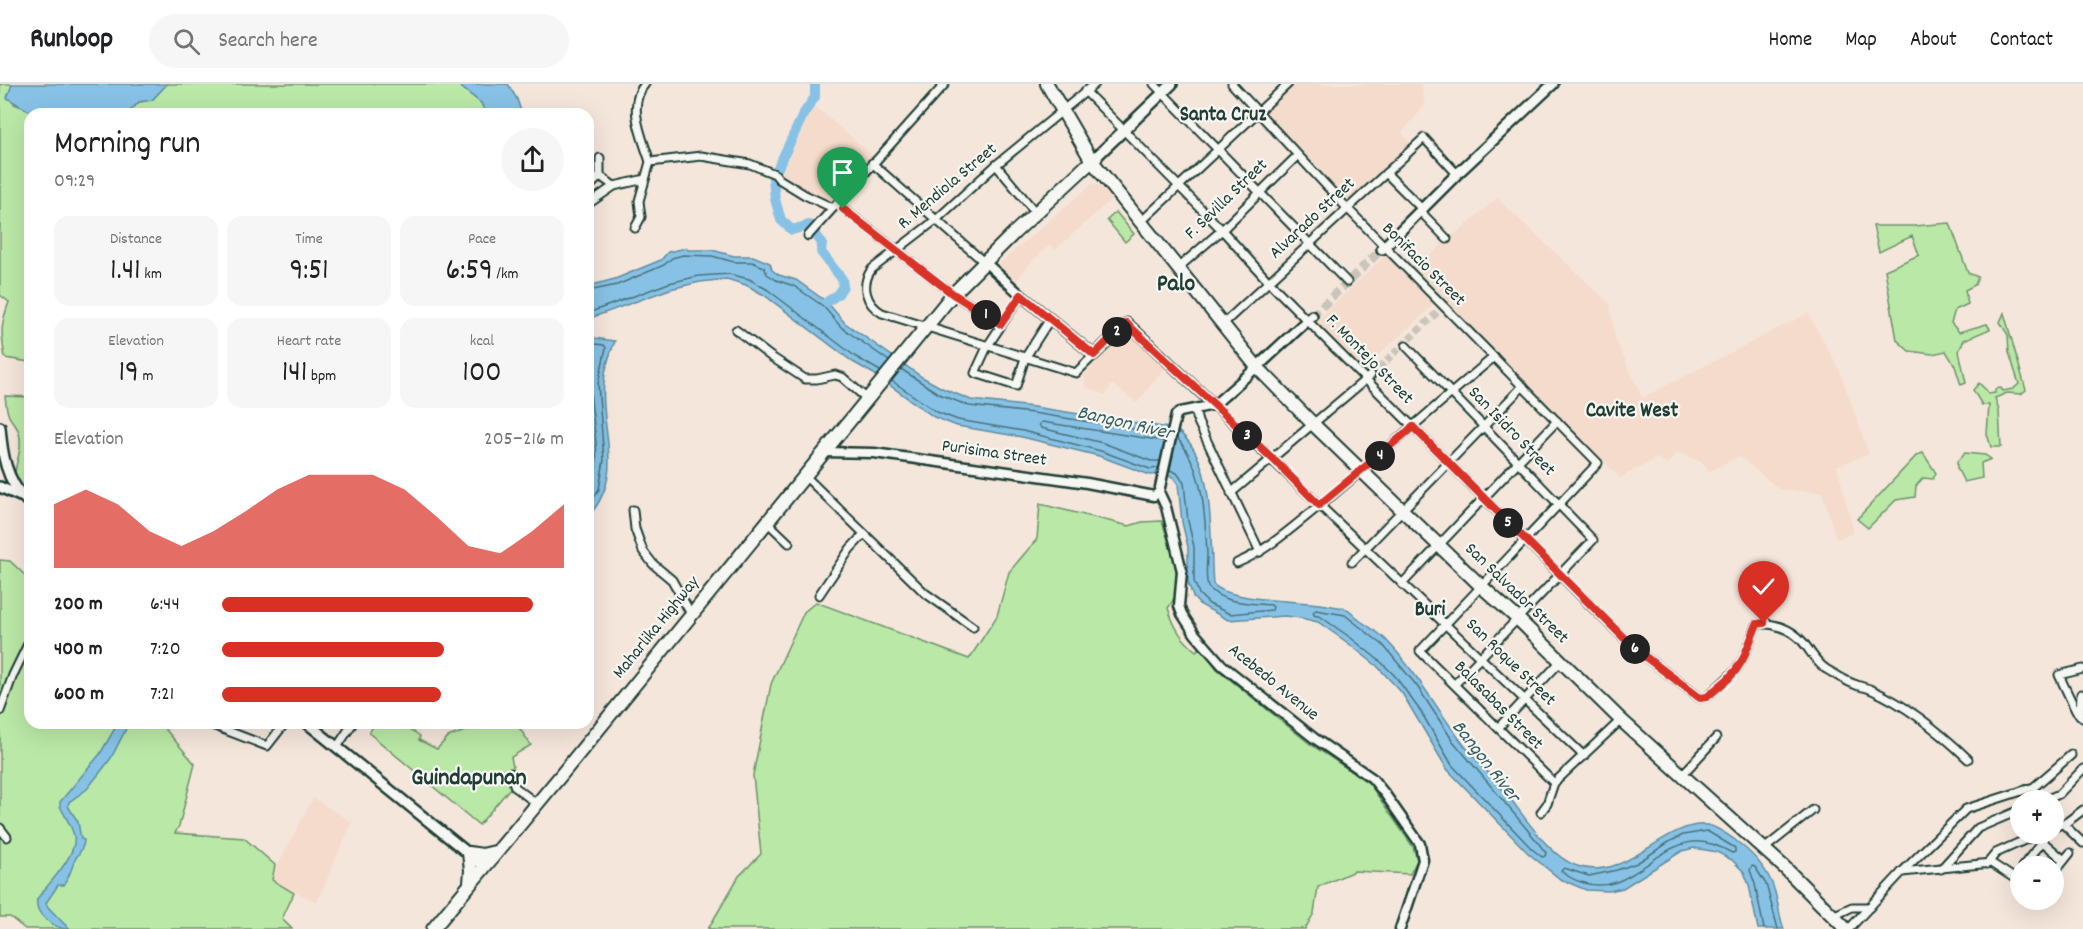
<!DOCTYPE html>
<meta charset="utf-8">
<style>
:root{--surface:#fff;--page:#f6f6f6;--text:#202124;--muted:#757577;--line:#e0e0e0;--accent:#d93025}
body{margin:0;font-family:Dekko,sans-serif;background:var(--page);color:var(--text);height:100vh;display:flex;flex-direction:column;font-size:22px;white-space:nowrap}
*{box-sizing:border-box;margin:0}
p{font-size:20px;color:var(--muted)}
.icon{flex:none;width:33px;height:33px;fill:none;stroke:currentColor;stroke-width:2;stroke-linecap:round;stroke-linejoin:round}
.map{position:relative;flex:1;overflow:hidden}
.panel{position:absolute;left:24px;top:24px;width:570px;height:621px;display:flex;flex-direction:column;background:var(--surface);border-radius:18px;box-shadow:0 6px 24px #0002}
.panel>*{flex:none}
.tools{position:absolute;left:2010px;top:706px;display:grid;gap:12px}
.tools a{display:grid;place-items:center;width:54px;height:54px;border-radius:50%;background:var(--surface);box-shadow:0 6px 24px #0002;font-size:30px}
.pin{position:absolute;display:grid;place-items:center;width:51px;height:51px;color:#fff;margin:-62px -26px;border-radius:50% 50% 50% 0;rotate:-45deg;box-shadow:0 0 6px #0007}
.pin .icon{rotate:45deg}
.km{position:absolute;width:30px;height:30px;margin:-15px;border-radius:50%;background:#222;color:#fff;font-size:16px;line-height:30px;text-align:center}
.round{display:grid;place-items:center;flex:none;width:63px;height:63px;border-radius:32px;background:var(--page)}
.overview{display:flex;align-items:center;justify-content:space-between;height:102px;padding:0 30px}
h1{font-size:33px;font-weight:600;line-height:45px}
.figures{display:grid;grid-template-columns:repeat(3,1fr);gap:9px;height:102px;padding:6px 30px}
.figures div{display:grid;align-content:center;border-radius:15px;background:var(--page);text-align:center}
.figures b{font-size:30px;font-weight:600}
.figures small{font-size:16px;font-weight:400}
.figures p{font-size:16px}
.chart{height:168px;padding:12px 30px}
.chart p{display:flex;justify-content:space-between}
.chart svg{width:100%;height:108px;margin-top:6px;fill:var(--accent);opacity:.7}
ul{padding:0 30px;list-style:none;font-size:20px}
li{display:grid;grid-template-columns:96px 72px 1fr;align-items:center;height:45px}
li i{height:15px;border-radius:8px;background:var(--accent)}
header{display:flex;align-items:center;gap:36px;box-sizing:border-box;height:84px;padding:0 30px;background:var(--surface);border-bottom:2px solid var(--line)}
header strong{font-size:28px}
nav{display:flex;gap:33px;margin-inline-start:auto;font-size:21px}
.search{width:420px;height:54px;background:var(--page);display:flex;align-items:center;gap:15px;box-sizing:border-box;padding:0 21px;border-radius:33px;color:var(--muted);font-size:22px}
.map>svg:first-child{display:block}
.built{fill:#f5dbcb}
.green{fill:#bae8a6;stroke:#6c926d;stroke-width:1.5}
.water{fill:#87c2e6;stroke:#5d8d9f;stroke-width:1.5}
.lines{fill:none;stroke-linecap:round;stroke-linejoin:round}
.shore{stroke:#49727b;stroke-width:1.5}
.river{stroke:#87c2e6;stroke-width:10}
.minor-tunnel{stroke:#cac4ba;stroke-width:7;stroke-dasharray:7 3.5;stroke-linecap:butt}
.secondary-tunnel{stroke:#cac4ba;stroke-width:9;stroke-dasharray:9 4.5;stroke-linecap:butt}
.minor-casing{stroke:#1f3d34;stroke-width:11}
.tertiary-casing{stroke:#1f3d34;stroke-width:13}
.secondary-casing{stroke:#1f3d34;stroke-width:14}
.trunk-casing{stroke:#1f3d34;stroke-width:16}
.minor{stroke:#f6f6f2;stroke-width:7}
.tertiary{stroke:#f6f6f2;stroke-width:8}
.secondary{stroke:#f6f6f2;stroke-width:9}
.trunk{stroke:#f6f6f2;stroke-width:12}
.route-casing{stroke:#fff;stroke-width:12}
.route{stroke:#d93025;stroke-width:8}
.labels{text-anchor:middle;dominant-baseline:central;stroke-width:4.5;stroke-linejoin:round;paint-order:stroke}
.street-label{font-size:18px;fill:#1f3d34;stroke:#f6f6f2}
.water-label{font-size:20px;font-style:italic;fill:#395e60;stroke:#f6f6f2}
.quarter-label{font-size:21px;font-weight:bold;fill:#1f3d34;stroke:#f6f6f2}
.district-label{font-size:24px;font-weight:bold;fill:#1f3d34;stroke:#f6f6f2}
</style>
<header>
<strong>Runloop</strong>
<div class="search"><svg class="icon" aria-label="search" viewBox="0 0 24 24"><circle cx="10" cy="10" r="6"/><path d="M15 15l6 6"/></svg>Search here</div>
<nav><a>Home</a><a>Map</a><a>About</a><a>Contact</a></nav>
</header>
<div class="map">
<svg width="2083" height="845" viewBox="0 0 2083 845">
<rect width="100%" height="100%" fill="#f5e6db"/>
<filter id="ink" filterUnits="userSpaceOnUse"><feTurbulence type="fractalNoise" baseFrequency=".0167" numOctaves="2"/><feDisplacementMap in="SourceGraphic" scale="12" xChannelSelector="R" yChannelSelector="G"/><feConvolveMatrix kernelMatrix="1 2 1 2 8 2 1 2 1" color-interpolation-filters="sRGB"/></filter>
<g filter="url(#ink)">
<g class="built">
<polygon points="1294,0 1421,0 1425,21 1402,49 1412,61 1348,120 1263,29"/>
<polygon points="813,21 876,74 834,122 780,94"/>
<polygon points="1092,100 1098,101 1104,105 1112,115 1055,166 1050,161 1035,174 1016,197 998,181"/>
<polygon points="1497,114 1610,220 1615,254 1642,314 1808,229 1840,287 1869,370 1837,382 1854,448 1836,455 1822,408 1780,406 1739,372 1709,388 1702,378 1678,369 1667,380 1657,374 1620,394 1415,184"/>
<polygon points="1387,170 1436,219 1363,285 1316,237"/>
<polygon points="1126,245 1166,282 1137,319 1112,300 1105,311 1085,302 1085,290"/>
<polygon points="313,714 352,738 317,818 270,796"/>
</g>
<g class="green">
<path d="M0 0H12L14 20 25 24 34 30H30V278L5 274C1 249 0 242 9 218L0 211Z"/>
<polygon points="167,0 457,0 481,19 486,30 127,30 139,18 152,16"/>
<polygon points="1116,128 1134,150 1125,158 1107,136"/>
<polygon points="1950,139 1968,189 1978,193 1975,201 1965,206 1968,220 1955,226 1951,239 1959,248 1987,240 1990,245 1964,256 1959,267 1966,299 1961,301 1955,282 1946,267 1932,270 1909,267 1897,256 1885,186 1919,171 1912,152 1879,168 1873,142 1914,142"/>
<polygon points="2004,229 2026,306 2021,310 2007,309 1995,314 1999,327 2001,363 1991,363 1987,350 1989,321 1982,321 1973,306 1979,299 1987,307 1988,310 1995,309 1995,305 2001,304 2003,307 2013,305 2019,300 2009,268 2008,251 2000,238"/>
<path d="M5 312 30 313V414C0 389 26 378 19 348 17 342 11 337 9 332 6 326 6 318 5 312Z"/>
<polygon points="1923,369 1936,389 1933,395 1923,394 1916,402 1915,413 1896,416 1868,444 1857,435 1917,371"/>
<polygon points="1965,369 1985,371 1991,375 1981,379 1982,394 1964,398 1957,384 1957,377"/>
<path d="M1040 420 1129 442 1142 438 1162 437C1169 462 1188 501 1168 524 1174 543 1181 555 1196 567L1201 563 1217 585 1310 660 1369 699 1413 763 1417 776 1410 790 1354 787 1318 803 1314 829 1305 845H708L739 792 761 770 753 691 771 600 804 528 816 518 969 575 997 532 1009 488 1037 455Z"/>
<polygon points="0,476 10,477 30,496 30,639 160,639 195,680 179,742 175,749 244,754 275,781 272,796 294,809 282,835 292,845 25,845 10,833 0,833"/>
<polygon points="375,639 414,639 411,646 420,652 419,656 437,665 448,653 488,639 516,639 531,661 511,673 516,697 479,741 369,649"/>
</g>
<g class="water">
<polygon points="12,0 167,0 152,16 139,18 127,30 34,30 7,14"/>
<polygon points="457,0 508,0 517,15 522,30 486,30 481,19"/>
<path d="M686 164 688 166H712L734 172H753L770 179 772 186 779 191 796 196 827 218 845 239 922 293 942 304 971 316 1034 323 1175 345C1218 373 1209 456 1213 500 1230 518 1300 516 1327 521 1334 523 1344 523 1349 526 1353 529 1356 533 1359 536 1369 543 1380 549 1388 558 1415 587 1435 621 1458 653 1472 673 1490 689 1505 708 1524 731 1549 773 1577 782 1627 799 1663 737 1707 741 1716 742 1728 751 1735 756 1750 767 1763 780 1771 797 1778 811 1778 830 1784 845H1758L1749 801 1744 788 1732 776 1717 768 1694 764 1682 767 1623 804 1609 807 1586 806 1560 795 1528 769 1447 685 1402 609 1377 582 1348 559 1318 538 1301 534 1285 532 1228 536 1199 520 1193 513 1188 498V463L1182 438 1178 400 1173 393 1163 390 1150 391 1099 372 1022 353 957 342 934 333 874 290 853 278 764 211 746 201 727 195 700 198 670 205 588 235V202L615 195 661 176 668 168Z"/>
<path d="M594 254 615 257C610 270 605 283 604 298 599 347 627 389 588 433V258Z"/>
<path d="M118 639H129L111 674 102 686 87 705 69 718 68 722 78 738 81 755 84 756C84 766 77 770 74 778 71 787 69 793 64 801H58L46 819 48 823 69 845C55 845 34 831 37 815 48 800 78 771 74 752 72 742 64 731 60 722V718L100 670Z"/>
</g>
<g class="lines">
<g class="shore">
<polyline points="588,207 617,201 664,181 672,174 683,171 712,172 734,178 752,178 764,183 767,190 776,196 794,202 823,222 841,243 889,277"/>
<polyline points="588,229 669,199 699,192 729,190 749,195 768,206 856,273 880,287"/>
<polyline points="588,262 596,260 604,261 606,264 598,300 604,376 599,405 588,423"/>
<path d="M588 270H593L595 272C593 282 590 291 590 301 590 333 606 381 588 409"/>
<polyline points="901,285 939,310 969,322 1033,329 1166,350"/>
<polyline points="892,297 937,328 958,336 1023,347 1101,367 1150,385 1158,384"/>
<polyline points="1160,377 1151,377 1103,359 1041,344 1039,340 1042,338 1164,357"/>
<path d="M1170 386 1177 389 1184 399 1188 437 1194 463V497L1199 510 1209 520 1230 530 1272 526 1273 523 1271 521C1250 519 1223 520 1208 503 1205 492 1207 481 1207 470 1205 432 1204 384 1177 354"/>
<polygon points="1316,526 1345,531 1383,561 1417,602 1453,657 1536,756 1546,769 1545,772 1542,773 1532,765 1452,681 1421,628 1395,592 1381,578 1351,554 1321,533 1314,531 1313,528"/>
<path d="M1707 747 1735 764V768L1732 769C1720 762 1706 756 1692 758 1651 764 1627 814 1581 798 1574 796 1567 792 1561 787L1564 784 1589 792 1617 786 1637 779 1669 758 1683 751Z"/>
<polyline points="1764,845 1755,800 1750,786 1752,782 1755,783 1766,800 1778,845"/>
</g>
<polyline class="river" points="815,0 815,13 804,29 773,94 775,115 781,136 792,146 809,141 822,159 821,168 842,195 843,202 838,210 827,218"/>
<polyline class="minor-tunnel" points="1371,291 1441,225"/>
<polyline class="secondary-tunnel" points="1312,232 1382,165"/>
<g class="minor-casing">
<g id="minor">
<path d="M645 0C626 21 643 55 650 78L701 72 750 80 775 90 779 95 805 111 833 124 837 120"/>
<polyline points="1154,0 1347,198"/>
<polyline points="1232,0 1347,124 1598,379 1420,567 1554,699"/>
<path d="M1085 7 1222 146 1268 197 1592 523 1635 565 1700 614 1707 613 1736 586 1743 575 1757 540C1773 538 1791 545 1802 557 1811 567 1815 578 1826 585 1835 590 1845 597 1854 600 1860 603 1866 603 1872 606 1908 622 1940 648 1968 675"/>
<polyline points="1068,22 1095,0"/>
<path d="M1062 27 996 81 937 135 872 185C860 201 866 220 882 229L1076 289 1094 271"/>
<polyline points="600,74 600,92 614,102"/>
<polyline points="872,79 985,179"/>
<polyline points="996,81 1036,129"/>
<polyline points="1386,89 1423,126"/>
<polyline points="588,104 600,92"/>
<polyline points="588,120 614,102 645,95"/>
<polyline points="837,120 953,210 1001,240"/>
<polyline points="837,120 945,0"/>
<polyline points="1421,128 1447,155"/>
<polyline points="1145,134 1288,0"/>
<polyline points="635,144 641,133 639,117 650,78"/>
<polyline points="808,152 833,124"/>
<polyline points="1179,183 1222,146 1297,72"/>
<polyline points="1021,211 987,263 975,289 1016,302 1025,274 1050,235"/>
<polyline points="1223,240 1424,54 1457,90"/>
<polyline points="736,246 770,272 805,295 817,295 835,291 842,293 866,314"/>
<polyline points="1406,262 1593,456 1455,600"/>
<polyline points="1214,321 1584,672"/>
<polyline points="1195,326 1198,338 1260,468"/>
<polyline points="804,391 925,509 973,543"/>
<polyline points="1231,409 1371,291"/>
<polyline points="633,426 635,445 643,467 653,480 672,496 691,530"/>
<polyline points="767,438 789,459"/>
<polyline points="1352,478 1523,302"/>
<path d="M1237 479C1269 466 1296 440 1323 419 1381 371 1436 321 1494 273"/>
<polyline points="1402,500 1557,337"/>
<polyline points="819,511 850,465 864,450"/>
<polyline points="2083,585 2059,591 2076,627 2083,634"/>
<polyline points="0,627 13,591 30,556"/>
<polyline points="2080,631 2081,610"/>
<polyline points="207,639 267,662 285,639"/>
<polyline points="1499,643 1561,577"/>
<polyline points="337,663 353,639"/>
<polyline points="510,689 515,703 537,720"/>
<polyline points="1682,691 1716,654"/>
<polyline points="2043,717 2059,710 2083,685"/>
<polyline points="1541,728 1547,720 1554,699 1621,636"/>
<polyline points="2063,740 2083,759"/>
<polyline points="2054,743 2067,738 2083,726"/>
<polyline points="0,744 7,753"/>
<polyline points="2039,750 2043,758 2064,776"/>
<polyline points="1764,765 1813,726"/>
<polyline points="1987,780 1996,769 2038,750"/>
<polyline points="2022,783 2043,757"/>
<polyline points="1941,785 1978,744 2020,726"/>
<polyline points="1902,788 1966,725 2034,703 2071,671"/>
<polyline points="2054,789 2070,769"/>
<polyline points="1833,832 1852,823 1870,823"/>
<polyline points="1849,845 1902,788 1991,779 2020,798"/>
</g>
</g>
<g class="tertiary-casing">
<g id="tertiary">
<polyline points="986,179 1021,211 1094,271 1127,239 1214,321"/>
<polyline points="1257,283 1214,321 1180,328 1176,331 1159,408 1166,423 1182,487 1179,522 1182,530 1195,550 1222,581 1314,654 1372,694 1385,710 1420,760 1423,776 1400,845"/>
<polyline points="823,368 874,369 1087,399 1154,412 1159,408"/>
</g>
</g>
<g class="secondary-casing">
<g id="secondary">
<polyline points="1097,72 1172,0"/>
<polyline points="1382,165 1457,90 1553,0"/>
<polyline points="1257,283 1312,232"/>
<path d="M0 343C2 370 6 396 26 416"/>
<polyline points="0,403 20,412"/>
<polyline points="307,639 484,782"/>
</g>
</g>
<g class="trunk-casing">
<g id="trunk">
<polyline points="1047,0 1092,77 1257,283 1313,340 1481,502 1518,535 1621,636 1785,784 1846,845"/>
<polyline points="470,799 471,786 469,769 482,771 495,768"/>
<polyline points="433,845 562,690 953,210 1014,149 1096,73"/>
</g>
</g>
<use href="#minor" class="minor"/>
<use href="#tertiary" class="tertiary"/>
<use href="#secondary" class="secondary"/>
<use href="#trunk" class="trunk"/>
</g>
</g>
<g class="lines" filter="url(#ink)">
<g class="route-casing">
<polyline id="route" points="843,125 953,210 1001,240 1021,211 1094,271 1126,239 1273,375 1319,421 1413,343 1635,565 1700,614 1707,613 1728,595 1736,586 1743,575 1757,540 1764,539"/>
</g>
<use href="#route" class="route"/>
</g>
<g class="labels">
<g class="street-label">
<text transform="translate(948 103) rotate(-40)">R. Mendiola Street</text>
<text transform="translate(1227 116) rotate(-44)">F. Sevilla Street</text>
<text transform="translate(1313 135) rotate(-43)">Alvarado Street</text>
<text transform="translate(1423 181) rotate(45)">Bonifacio Street</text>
<text transform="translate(1369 276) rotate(46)">F. Montejo Street</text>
<text transform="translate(1511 348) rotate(46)">San Isidro Street</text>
<text transform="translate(994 370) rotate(8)">Purisima Street</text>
<text transform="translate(1516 510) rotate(44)">San Salvador Street</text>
<text transform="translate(657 544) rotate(-51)">Maharlika Highway</text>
<text transform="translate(1510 579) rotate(44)">San Roque Street</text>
<text transform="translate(1273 599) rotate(39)">Acebedo Avenue</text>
<text transform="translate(1498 622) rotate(45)">Balasabas Street</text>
</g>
<g class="water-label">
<text transform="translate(1125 340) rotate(13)">Bangon River</text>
<text transform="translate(1485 678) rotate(52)">Bangon River</text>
</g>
<g class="quarter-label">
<text x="1223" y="32">Santa Cruz</text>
<text x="1632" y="328">Cavite West</text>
<text x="1430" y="527">Buri</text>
</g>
<g class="district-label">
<text x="1176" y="201">Palo</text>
<text x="469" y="695">Guindapunan</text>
</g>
</g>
</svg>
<div class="tools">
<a>+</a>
<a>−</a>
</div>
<div class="pin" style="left:843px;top:125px;background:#1e9e55"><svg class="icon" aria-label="arrive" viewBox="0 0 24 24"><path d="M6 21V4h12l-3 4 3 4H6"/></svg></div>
<div class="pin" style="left:1764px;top:539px;background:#d93025"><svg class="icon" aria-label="check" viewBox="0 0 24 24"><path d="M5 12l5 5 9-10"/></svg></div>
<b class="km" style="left:986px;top:231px">1</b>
<b class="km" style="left:1117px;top:248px">2</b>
<b class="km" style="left:1247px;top:352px">3</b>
<b class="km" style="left:1380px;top:372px">4</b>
<b class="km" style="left:1508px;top:439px">5</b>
<b class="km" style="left:1635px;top:565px">6</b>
<section class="panel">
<div class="overview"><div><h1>Morning run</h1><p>09:29</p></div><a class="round"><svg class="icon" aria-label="share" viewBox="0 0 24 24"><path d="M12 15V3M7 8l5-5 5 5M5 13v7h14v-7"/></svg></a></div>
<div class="figures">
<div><p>Distance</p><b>1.41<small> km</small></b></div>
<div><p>Time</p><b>9:51</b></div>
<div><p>Pace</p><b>6:59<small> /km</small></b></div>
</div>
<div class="figures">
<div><p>Elevation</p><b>19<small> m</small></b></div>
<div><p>Heart rate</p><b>141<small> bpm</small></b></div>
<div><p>kcal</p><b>100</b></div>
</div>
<div class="chart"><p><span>Elevation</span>205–216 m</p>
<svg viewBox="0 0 160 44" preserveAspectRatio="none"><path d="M0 44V18L10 12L20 18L30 29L40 35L50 29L60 21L70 12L80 6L90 6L100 6L110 12L120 23L130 35L140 38L150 29L160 18V44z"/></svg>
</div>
<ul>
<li><b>200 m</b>6:44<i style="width:91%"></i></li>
<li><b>400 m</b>7:20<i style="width:65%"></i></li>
<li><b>600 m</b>7:21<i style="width:64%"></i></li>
</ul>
</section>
</div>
